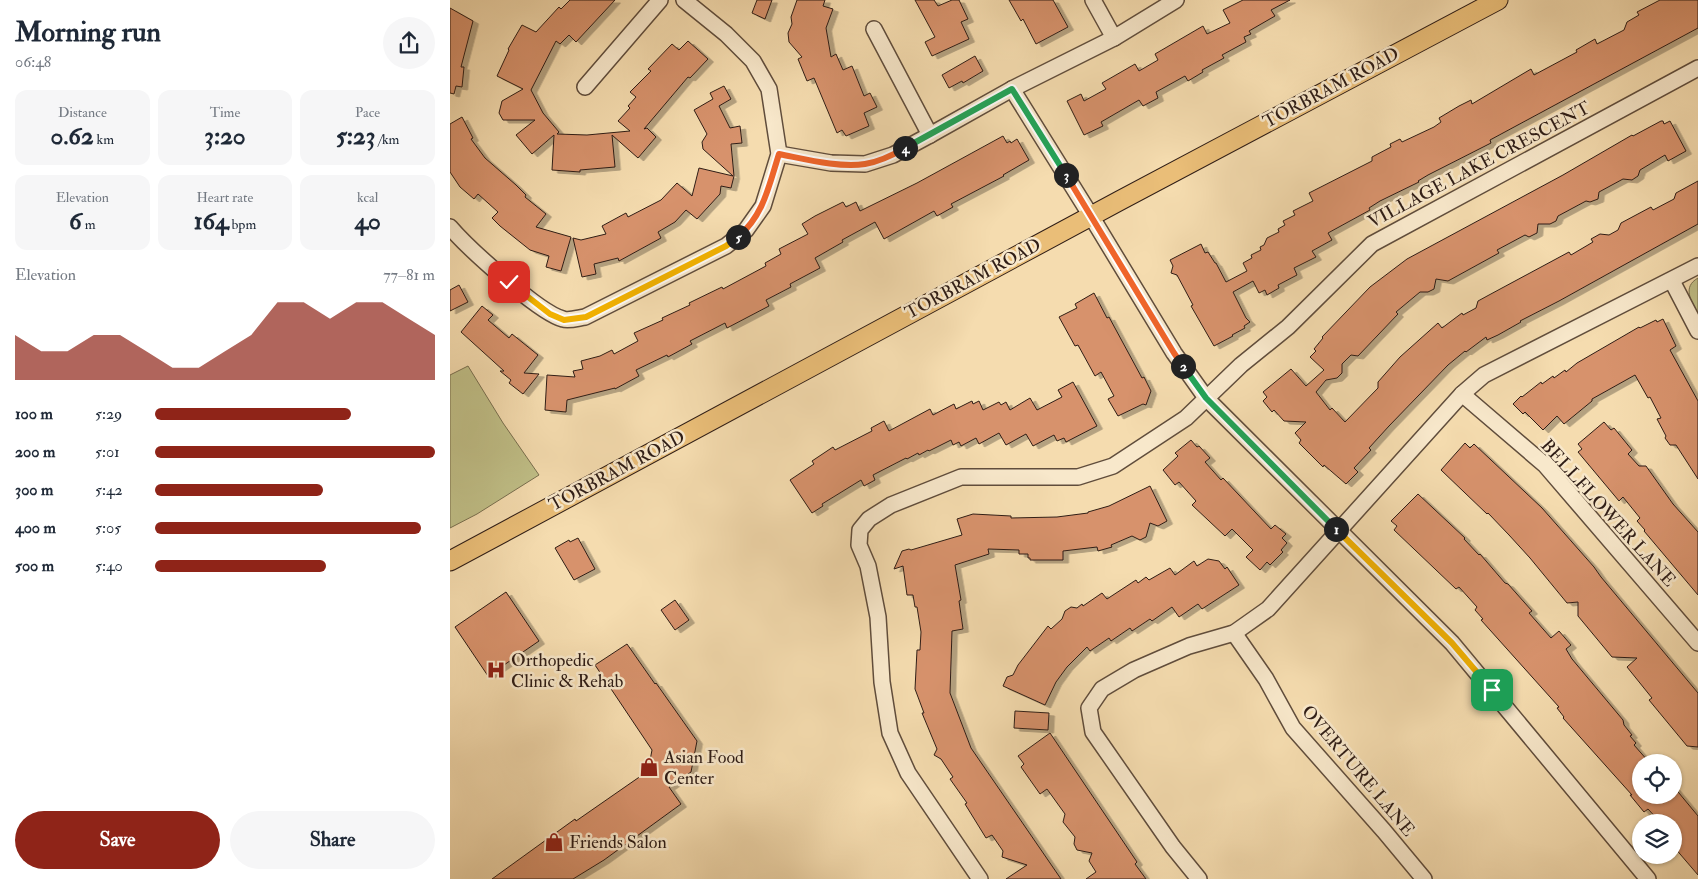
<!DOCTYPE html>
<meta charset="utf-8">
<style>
:root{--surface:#fff;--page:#f6f6f7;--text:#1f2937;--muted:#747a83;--accent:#8f2418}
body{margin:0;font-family:"IM FELL Double Pica",serif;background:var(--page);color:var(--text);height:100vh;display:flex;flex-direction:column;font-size:19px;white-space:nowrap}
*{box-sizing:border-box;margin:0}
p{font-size:16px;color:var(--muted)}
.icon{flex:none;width:28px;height:28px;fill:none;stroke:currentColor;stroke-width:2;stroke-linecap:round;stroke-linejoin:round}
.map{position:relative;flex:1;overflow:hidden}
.sheet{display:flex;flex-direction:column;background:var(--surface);width:450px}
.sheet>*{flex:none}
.fabs{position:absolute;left:1182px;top:754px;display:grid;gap:10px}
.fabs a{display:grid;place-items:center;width:50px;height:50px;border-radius:50%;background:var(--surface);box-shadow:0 1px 4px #0004;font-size:25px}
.pin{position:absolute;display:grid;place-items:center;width:42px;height:42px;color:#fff;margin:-21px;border-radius:10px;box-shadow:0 2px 8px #0006}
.km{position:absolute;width:25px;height:25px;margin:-12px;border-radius:50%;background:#222;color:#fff;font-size:14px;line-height:25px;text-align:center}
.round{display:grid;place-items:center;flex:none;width:52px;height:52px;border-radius:26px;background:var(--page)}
.head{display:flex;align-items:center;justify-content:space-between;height:85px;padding:0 15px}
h1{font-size:28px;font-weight:700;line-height:38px}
.figures{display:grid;grid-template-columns:repeat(3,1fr);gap:8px;height:85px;padding:5px 15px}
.figures div{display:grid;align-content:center;border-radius:12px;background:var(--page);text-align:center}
.figures b{font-size:25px;font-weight:700}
.figures small{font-size:14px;font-weight:400}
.figures p{font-size:14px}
.chart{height:140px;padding:10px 15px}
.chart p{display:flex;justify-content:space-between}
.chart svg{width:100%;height:90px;margin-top:5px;fill:var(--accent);opacity:.7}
.primary-button{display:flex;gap:10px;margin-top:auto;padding:10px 15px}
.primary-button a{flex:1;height:58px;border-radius:30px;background:var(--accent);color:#fff;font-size:20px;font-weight:700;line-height:58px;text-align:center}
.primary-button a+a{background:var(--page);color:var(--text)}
ul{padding:0 15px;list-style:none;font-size:16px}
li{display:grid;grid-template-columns:80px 60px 1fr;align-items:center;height:38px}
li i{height:12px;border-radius:6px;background:var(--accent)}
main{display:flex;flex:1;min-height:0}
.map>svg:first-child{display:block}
.green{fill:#c0bf87;stroke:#786e4e}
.building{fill:#d7926c;stroke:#2f1d16;filter:url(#shadow)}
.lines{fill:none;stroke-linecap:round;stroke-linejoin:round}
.minor-casing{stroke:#604d3c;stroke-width:18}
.major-casing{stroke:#2f1d16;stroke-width:21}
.minor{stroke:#f8e8cb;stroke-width:15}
.major{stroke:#eabe78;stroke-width:19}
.split-1-casing{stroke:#fff;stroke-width:10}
.split-2-casing{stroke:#fff;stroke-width:10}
.split-3-casing{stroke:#fff;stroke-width:10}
.split-4-casing{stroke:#fff;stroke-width:10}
.split-5-casing{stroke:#fff;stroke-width:10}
.split-6-casing{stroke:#fff;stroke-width:10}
.split-1{stroke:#f5b400;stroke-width:6}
.split-2{stroke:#22a559;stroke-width:6}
.split-3{stroke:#f0652b;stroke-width:6}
.split-4{stroke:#22a559;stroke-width:6}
.split-5{stroke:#f0652b;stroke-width:6}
.split-6{stroke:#f5b400;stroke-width:6}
.labels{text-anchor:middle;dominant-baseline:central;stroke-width:5;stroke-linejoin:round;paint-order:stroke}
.street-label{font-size:18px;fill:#2f1d16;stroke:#f8e8cb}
.poi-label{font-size:18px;fill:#2f1d16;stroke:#f8e8cb;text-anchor:start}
</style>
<main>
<section class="sheet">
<div class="head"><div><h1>Morning run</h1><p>06:48</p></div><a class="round"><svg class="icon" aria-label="share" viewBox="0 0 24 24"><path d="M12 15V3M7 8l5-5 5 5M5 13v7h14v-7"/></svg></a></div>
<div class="figures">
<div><p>Distance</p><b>0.62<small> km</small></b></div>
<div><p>Time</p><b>3:20</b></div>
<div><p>Pace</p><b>5:23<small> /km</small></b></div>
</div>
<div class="figures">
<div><p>Elevation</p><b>6<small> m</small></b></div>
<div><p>Heart rate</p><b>164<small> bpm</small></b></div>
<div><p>kcal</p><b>40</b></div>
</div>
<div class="chart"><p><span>Elevation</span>77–81 m</p>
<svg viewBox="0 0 160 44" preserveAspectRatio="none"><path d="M0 44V22L10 30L20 30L30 22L40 22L50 30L60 38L70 38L80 30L90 22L100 6L110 6L120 14L130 6L140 6L150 14L160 22V44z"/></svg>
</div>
<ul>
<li><b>100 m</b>5:29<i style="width:70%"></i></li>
<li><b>200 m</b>5:01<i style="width:100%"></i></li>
<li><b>300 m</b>5:42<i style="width:60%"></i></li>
<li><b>400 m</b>5:05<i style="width:95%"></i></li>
<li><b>500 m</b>5:40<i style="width:61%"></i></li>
</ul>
<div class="primary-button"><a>Save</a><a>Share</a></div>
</section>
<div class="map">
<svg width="1248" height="879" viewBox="0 0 1248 879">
<defs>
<filter id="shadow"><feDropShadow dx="5.5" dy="3" stdDeviation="0" flood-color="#0004"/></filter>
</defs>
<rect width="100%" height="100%" fill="#f5dcaf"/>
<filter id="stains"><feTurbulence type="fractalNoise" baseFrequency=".004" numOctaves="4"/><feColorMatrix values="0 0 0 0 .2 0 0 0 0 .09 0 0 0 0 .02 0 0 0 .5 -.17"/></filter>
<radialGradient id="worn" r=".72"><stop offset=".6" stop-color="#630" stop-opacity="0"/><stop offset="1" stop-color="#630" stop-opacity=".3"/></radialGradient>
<g class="green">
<path d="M1248 278V313C1241 301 1232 287 1248 278Z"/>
<polygon points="18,366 53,423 89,475 27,514 0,528 0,375"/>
</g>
<g class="building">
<polygon points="120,0 165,0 126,42 119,35 110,44 106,41 81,90 93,113 109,132 107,134 137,135 180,131 168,121 180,108 178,106 186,97 180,92 201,71 198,69 222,44 229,50 238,41 258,59 240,78 238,77 194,129 197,128 206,137 188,158 162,135 165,167 130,170 130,172 102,170 104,135 82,154 66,135 85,120 53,120 49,113 52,101 73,89 47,76 59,50 58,49 72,25 86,32 109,7 111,9"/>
<polygon points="307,0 322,0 315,19 302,13"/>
<polygon points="347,0 375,0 373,6 383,9 376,28 381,57 386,54 393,70 402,66 414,96 420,93 427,107 414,113 419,126 396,136 392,130 387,133 364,78 357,81 348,59 352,57 339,42 338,33 342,24 341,17"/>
<polygon points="465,0 484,0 488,6 502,0 509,0 518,19 511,22 519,39 482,56 475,42 485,37"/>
<polygon points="559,0 603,0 618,27 586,44 573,19 571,21"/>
<polygon points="793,0 840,0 821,10 825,16 799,31 801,34 794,37 796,42 772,55 774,58 752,70 753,72 738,81 735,76 706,92 708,98 693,106 689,100 651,122 653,126 634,135 617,101 631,94 634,101 656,89 652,83 685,64 689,71 708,60 705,54 753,26 757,34 780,23 773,10"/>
<polygon points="1210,0 1248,0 1248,28 1040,140 1041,143 978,175 968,181 969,182 930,201 919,208 920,210 878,233 882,240 862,251 866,257 844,268 847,275 828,285 829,288 817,295 815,290 809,293 803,281 783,292 796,318 800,322 794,326 795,328 782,335 783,336 764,346 741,306 743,305 727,275 721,273 723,266 720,260 751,244 755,253 758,252 765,263 766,263 776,282 797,271 793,263 802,258 801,255 811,250 810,247 814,245 817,238 829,232 828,229 835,225 833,221 845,215 843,211 863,201 859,193 922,161 922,157 941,147 940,144 950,139 952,142 984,127 991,122 989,118 1009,106 1021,100 1022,104 1081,69 1084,75 1127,52 1126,50 1145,39 1147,44 1174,30 1177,22 1189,15 1187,12"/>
<polygon points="0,8 23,21 11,67 14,67 12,87 6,86 4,94 0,93"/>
<polygon points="525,56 533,71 513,83 512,81 499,88 492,75"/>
<polygon points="274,86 281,99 269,106 280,128 290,126 292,143 281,144 284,176 281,188 271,186 270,194 247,219 236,210 225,222 208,232 211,238 169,261 168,258 144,264 146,274 132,277 123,238 131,240 156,234 152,226 176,213 178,217 211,200 227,183 242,196 249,168 283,176 253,149 252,142 257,134 244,110 263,99 260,93"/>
<polygon points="12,117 23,138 21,139 35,158 66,185 76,195 75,197 96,214 86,227 121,237 111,271 96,267 99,256 80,250 50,226 42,218 48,212 28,194 24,199 10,187 0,172 0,124"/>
<polygon points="1211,121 1213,121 1214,124 1220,121 1236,151 1218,161 1215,155 1190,170 1188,176 1182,180 1173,179 1149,192 1148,199 1140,202 1136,201 1108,216 1106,221 1100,224 1088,224 1087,233 1079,237 1075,235 1047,250 1049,253 998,281 986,279 984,289 978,292 970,292 946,312 948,314 908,356 901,355 892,364 892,373 887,378 876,380 866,392 880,410 882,408 895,422 928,388 928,382 950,357 988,323 992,328 1012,313 1013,315 1026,308 1028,301 1039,295 1119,252 1121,255 1143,242 1141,239 1150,234 1159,235 1168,230 1171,223 1201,207 1203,210 1224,199 1226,193 1248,181 1248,224 1109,301 1070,321 1071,322 1048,335 1037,340 1036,337 1016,352 1015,351 998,365 939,426 919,448 921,450 904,468 908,472 896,484 874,465 873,467 849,443 851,440 845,433 856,422 834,421 824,410 822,412 813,401 817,397 813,392 841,369 856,386 874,370 860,357 866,351 864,349 873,338 872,337 920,287 957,259 1113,175 1182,135 1183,136"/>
<polygon points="553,136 557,143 560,141 561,143 567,139 579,160 553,175 554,176 501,204 503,207 487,216 484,211 434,239 425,222 392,240 393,242 365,258 370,268 340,284 341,287 316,300 319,306 277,328 275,323 240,341 242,344 218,357 217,355 186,370 189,376 165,389 165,388 117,400 116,412 95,410 97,375 125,377 123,371 133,369 131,361 150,356 162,350 164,354 188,341 184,333 213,320 212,318 240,305 239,303 272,287 273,289 316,266 315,263 331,254 329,249 358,234 352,224 365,216 393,202 396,207 406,202 410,211 467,183"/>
<polygon points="9,285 18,302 0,311 0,290"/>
<polygon points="644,293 657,318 659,317 692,378 694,377 701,391 696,405 693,404 668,416 658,399 664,396 651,372 645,376 628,345 625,346 609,317 627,308 625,304"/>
<polygon points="32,306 43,315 38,320 59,338 62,334 88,355 74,373 89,374 73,394 59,383 61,380 50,371 54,371 11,332"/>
<polygon points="1213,319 1226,346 1220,350 1248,401 1248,479 1226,445 1220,445 1215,438 1216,436 1207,419 1211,418 1200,397 1198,398 1185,375 1142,399 1142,401 1114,424 1107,416 1093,430 1075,412 1073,414 1063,404 1071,396 1072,397 1091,382 1092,384 1103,376 1104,378 1115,370 1116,372 1127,363 1189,327 1190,328 1206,320 1207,322"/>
<polygon points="623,382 647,426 616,442 614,438 607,441 604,435 583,446 576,434 556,445 549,433 529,444 526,438 511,446 509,442 503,445 501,440 479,451 478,450 469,455 468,453 457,459 456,458 423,475 425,480 414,486 411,480 372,504 373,506 362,513 340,480 364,464 362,461 383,447 385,450 422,431 421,428 434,421 439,431 480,409 483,415 504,404 506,409 522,401 523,404 529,401 533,410 549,402 551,405 556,402 560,410 580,398 587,410 612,397 608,390"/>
<polygon points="1154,422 1161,430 1164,428 1182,450 1178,454 1189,466 1196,466 1223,504 1248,532 1248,595 1194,531 1195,530 1187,521 1190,518 1173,497 1169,501 1128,452 1132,449 1128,444"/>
<polygon points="741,440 747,447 749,446 760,458 755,462 771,480 773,478 821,529 825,525 836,534 832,538 837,543 831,550 833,552 820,565 817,562 810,570 796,557 803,550 782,529 775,536 742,505 746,501 729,482 725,485 713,470 728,456 725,453"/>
<polygon points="1015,443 1020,448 1024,444 1092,508 1144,567 1151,577 1248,693 1248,747 1237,746 1199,700 1202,698 1177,667 1187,658 1162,657 1128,616 1128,602 1117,603 1080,558 1059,535 1038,513 1037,514 991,470"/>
<polygon points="700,486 717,521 708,526 700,523 696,537 690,540 682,536 661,545 662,547 648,551 647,547 613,551 613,560 580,560 580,558 578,558 578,554 569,554 569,550 538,549 539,554 505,565 511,600 509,601 513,629 502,631 500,693 521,748 611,879 556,879 577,865 552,857 553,851 542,835 536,838 515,804 517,803 500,779 503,777 491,759 484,755 487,749 472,713 474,713 465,689 467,650 470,650 471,632 467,607 465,607 463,595 457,595 453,566 444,569 452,551 459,549 461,550 512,535 507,519 523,514 561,516 561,518 607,517 638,513 638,512 659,506"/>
<polygon points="968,494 1015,538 1014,539 1029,555 1030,554 1055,583 1058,584 1082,611 1079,613 1101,638 1109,631 1121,645 1116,649 1122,659 1173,720 1174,725 1182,735 1180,736 1186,743 1184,745 1198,761 1196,762 1191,762 1191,795 1224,795 1224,787 1248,816 1248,875 1224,847 1224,822 1210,822 1198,809 1194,812 1180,795 1182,795 1113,718 1114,717 1107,708 1109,707 1031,620 1033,619 1025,610 1027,607 1009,587 1006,589 944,530 947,526 941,521"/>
<polygon points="128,538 145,569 124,580 105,548 119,540 120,542"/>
<polygon points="758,559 769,561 775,569 777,567 789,585 752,609 748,604 729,617 722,607 702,621 700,619 682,631 680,628 661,641 659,638 640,651 637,647 617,667 606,682 595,705 553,686 557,677 563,675 568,665 598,626 601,629 612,619 615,611 621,607 627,608 632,604 633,606 652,593 657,599 686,580 688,583 696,577 699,580 720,568 725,575 744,561 747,566"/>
<polygon points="56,592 89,641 38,676 5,627"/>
<polygon points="225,600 239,620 225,630 211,610"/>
<polygon points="177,644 205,684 206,683 247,741 241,772 219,787 231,804 154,860 123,879 42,879 125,819 126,821 198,771 202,750 145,665"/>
<polygon points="565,711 599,713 598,730 564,728"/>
<polygon points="600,733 687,862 685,864 696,879 636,879 646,872 639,861 642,853 627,850 624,844 625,837 613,822 615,814 597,789 590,794 571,767 574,764 568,756"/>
</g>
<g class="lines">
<g class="minor-casing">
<g id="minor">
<polyline points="643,0 664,38"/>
<polyline points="424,29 480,135"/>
<polyline points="135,87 210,0"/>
<polyline points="562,89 641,216 724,353 756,398 1002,643 1198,879"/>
<polyline points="329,154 381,163 415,164 443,155 480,135 562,89 664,38 726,0"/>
<path d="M0 227C17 247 89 313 113 319 119 321 128 318 135 317L276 246 296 230 313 206 329 154 319 89 303 61 276 34 234 0"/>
<polyline points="1222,281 1248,331"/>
<polyline points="1012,394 1095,465 1248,643"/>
<polyline points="784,633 816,679 843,728 934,831 974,879"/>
<polyline points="530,879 458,773 440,733 432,682 428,617 418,566 409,545 410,530 419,519 441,505 511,477 628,477 663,466 736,418 791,365 838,327 922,244 1248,68"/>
<polyline points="749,879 723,847 643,732 639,708 652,689 684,670 739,646 784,633 818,609 1012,394 1034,375 1248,266"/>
</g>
</g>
<g class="major-casing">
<polyline id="major" points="0,561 669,201 1048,0"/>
</g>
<use href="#minor" class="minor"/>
<use href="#major" class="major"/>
</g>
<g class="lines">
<g class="split-1-casing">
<polyline id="split-1" points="886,529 1002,643 1042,690"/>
</g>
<g class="split-2-casing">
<polyline id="split-2" points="733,366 756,398 886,529"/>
</g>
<g class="split-3-casing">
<polyline id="split-3" points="616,175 724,353 733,366"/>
</g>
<g class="split-4-casing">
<polyline id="split-4" points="455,148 562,89 616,175"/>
</g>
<g class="split-5-casing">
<path id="split-5" d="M288 237C314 215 319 185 329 154 355 159 389 168 415 164 428 162 443 155 455 148"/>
</g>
<g class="split-6-casing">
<polyline id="split-6" points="59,282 100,314 114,320 136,317 276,246 288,237"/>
</g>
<use href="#split-1" class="split-1"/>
<use href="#split-2" class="split-2"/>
<use href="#split-3" class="split-3"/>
<use href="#split-4" class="split-4"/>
<use href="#split-5" class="split-5"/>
<use href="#split-6" class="split-6"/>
</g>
<defs>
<g id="hospital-bare" transform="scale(1.5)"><path d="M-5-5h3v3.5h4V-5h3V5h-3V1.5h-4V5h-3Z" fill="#8f2418" stroke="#f8e8cb" stroke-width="2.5" paint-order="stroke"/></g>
<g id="shop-bare" transform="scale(1.5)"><path d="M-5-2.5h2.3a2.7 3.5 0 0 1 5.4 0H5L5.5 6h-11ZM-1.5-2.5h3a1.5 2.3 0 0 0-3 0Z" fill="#8f2418" stroke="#f8e8cb" stroke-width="2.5" paint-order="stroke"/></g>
</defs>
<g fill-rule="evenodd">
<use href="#hospital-bare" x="46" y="670"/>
<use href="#shop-bare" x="199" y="767"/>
<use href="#shop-bare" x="104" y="842"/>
</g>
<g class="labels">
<g class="street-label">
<text transform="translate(881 88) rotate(-28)">TORBRAM ROAD</text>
<text transform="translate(1029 165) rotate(-28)">VILLAGE LAKE CRESCENT</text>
<text transform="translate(523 279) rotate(-28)">TORBRAM ROAD</text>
<text transform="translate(167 471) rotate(-28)">TORBRAM ROAD</text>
<text transform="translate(1158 513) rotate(48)">BELLFLOWER LANE</text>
<text transform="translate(908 771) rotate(50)">OVERTURE LANE</text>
</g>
<g class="poi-label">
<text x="61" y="660">Orthopedic<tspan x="61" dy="21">Clinic &amp; Rehab</tspan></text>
<text x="214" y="757">Asian Food<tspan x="214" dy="21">Center</tspan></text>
<text x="119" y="842">Friends Salon</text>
</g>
</g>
<rect width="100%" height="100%" filter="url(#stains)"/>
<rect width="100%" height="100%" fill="url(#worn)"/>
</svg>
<div class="fabs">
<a><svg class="icon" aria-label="locate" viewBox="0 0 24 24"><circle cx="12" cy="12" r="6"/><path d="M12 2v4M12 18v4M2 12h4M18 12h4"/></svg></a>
<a><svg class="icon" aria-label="layers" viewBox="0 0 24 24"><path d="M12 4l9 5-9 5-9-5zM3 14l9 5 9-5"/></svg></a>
</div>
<div class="pin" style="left:1042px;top:690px;background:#1e9e55"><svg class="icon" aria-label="arrive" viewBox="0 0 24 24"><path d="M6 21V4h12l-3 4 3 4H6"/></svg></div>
<div class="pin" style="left:59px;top:282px;background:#d93025"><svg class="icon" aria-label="check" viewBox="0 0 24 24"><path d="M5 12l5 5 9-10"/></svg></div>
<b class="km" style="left:886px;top:529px">1</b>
<b class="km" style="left:733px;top:366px">2</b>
<b class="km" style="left:616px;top:175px">3</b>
<b class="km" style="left:455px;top:148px">4</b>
<b class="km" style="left:288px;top:237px">5</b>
</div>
</main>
